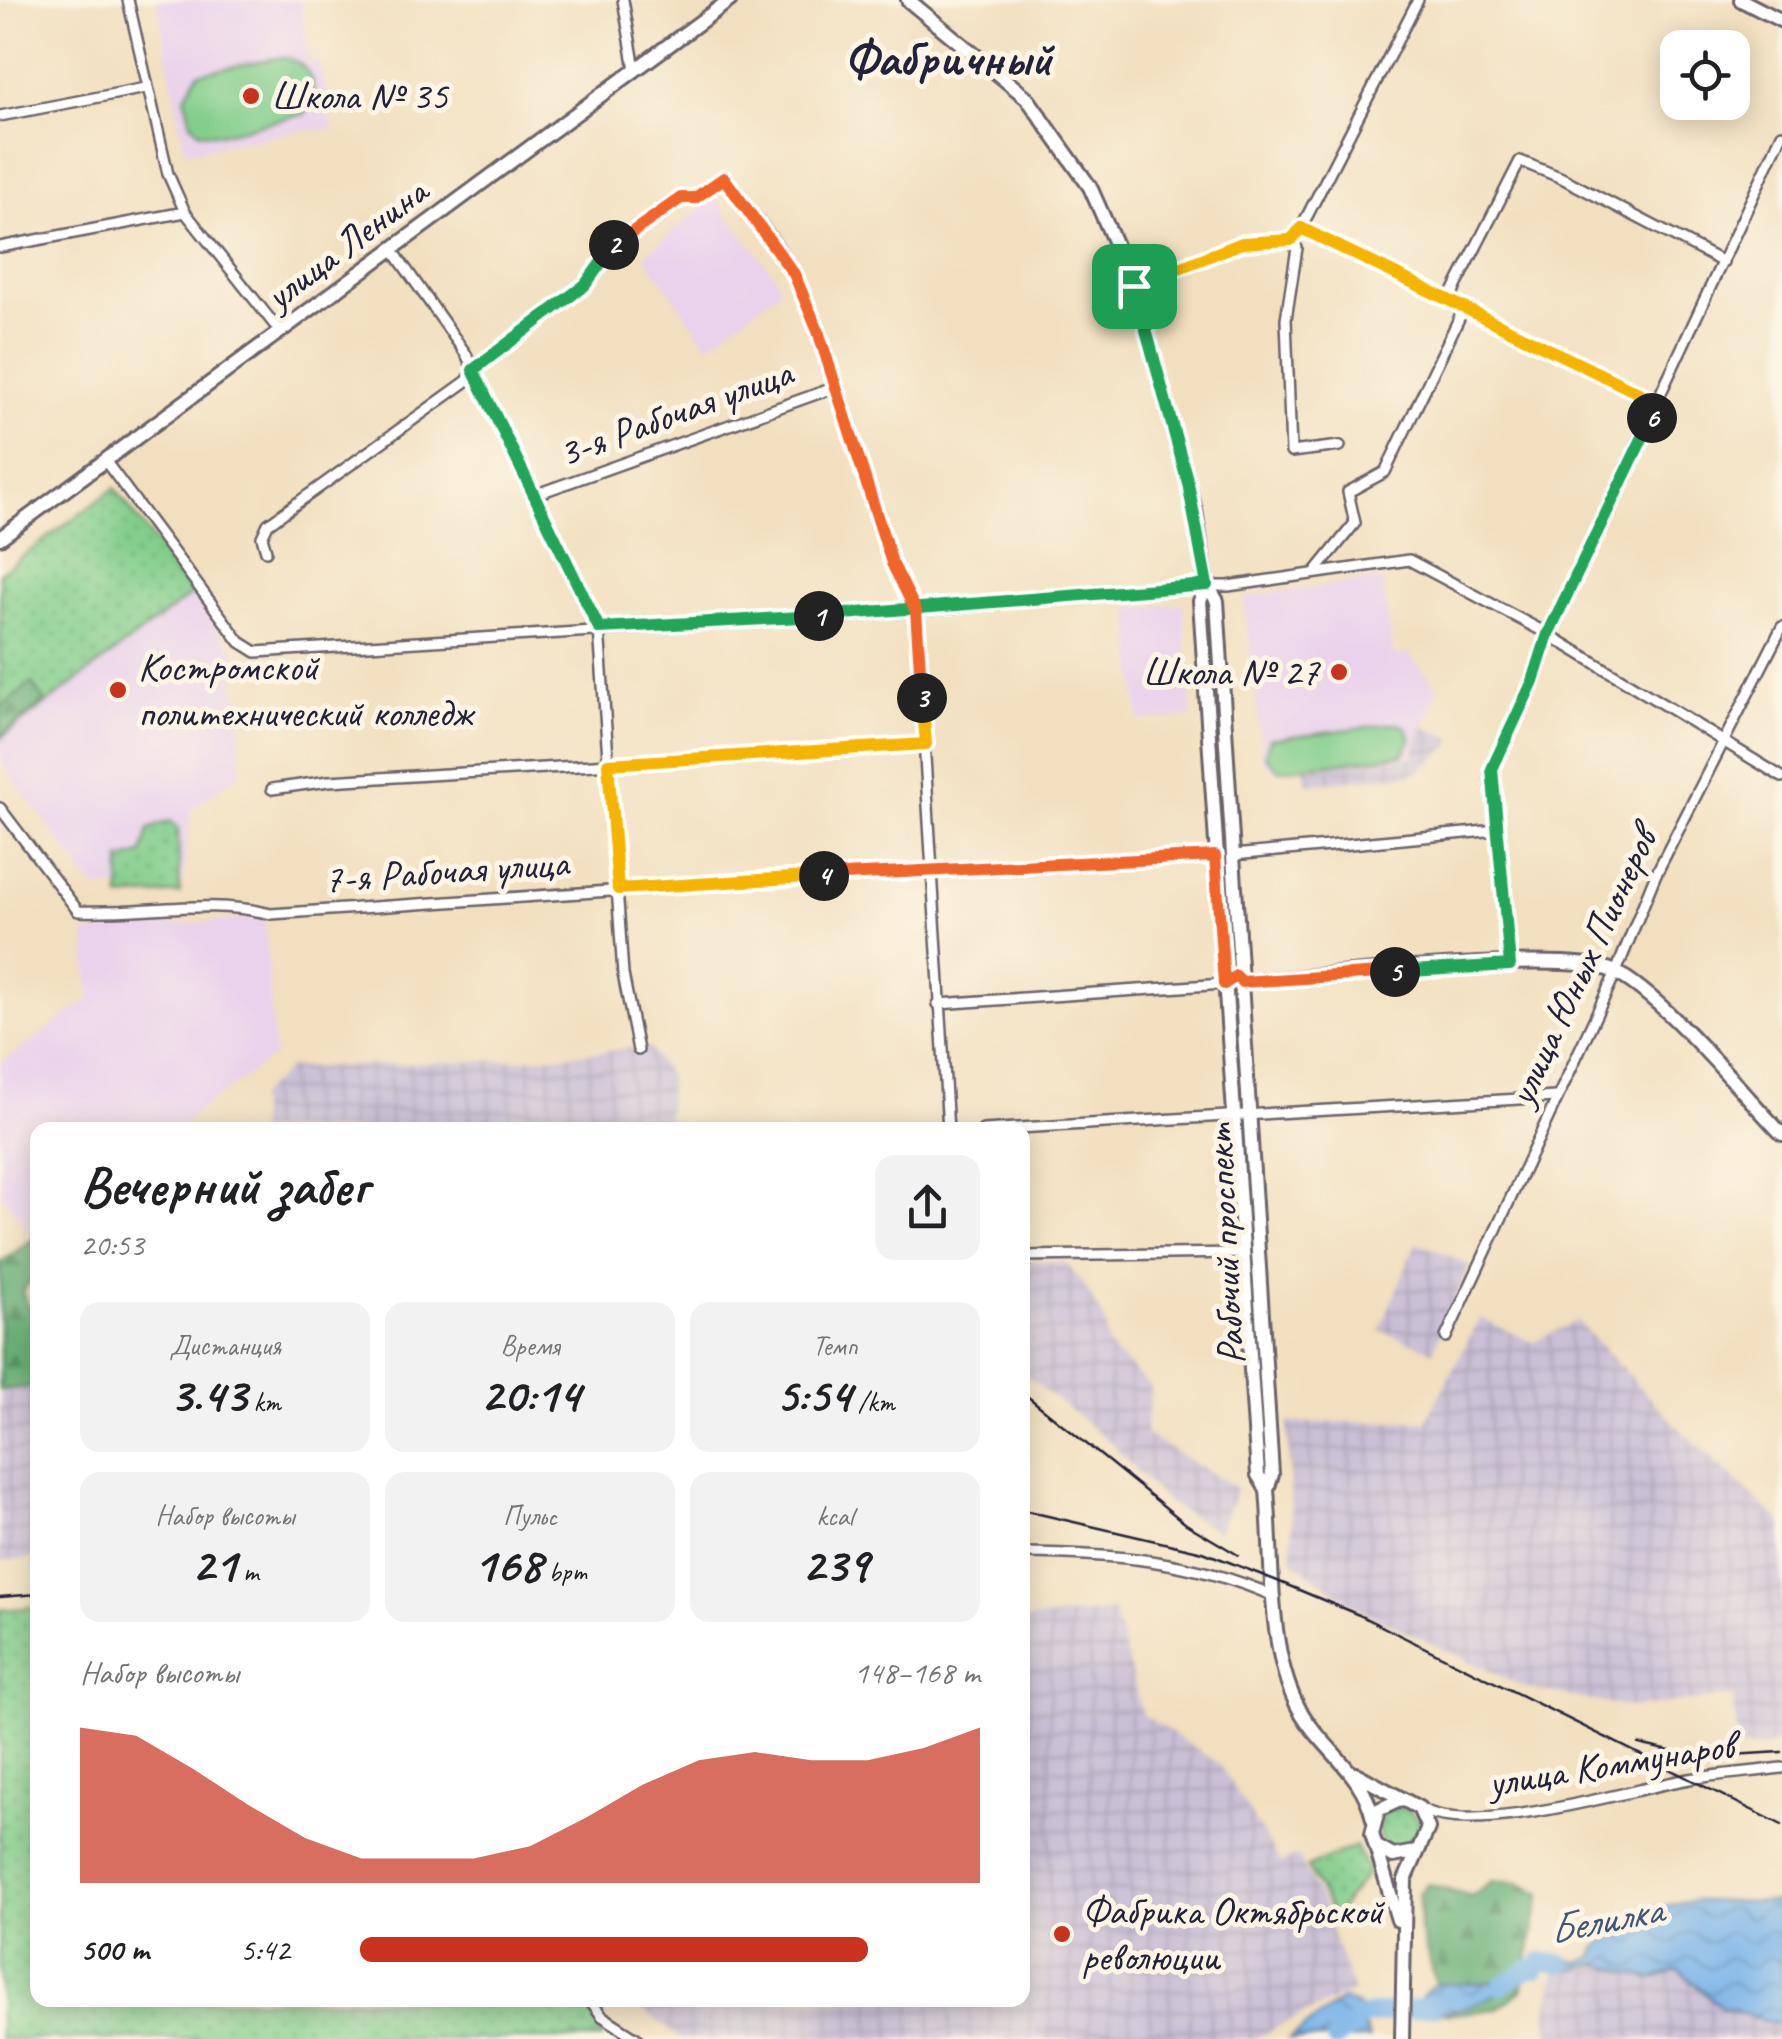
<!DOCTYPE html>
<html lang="ru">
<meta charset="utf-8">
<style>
:root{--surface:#fff;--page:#f2f2f2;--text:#202124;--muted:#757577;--accent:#c8321e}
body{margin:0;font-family:Caveat,sans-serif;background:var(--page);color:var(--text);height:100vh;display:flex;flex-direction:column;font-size:38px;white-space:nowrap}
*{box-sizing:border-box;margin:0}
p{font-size:32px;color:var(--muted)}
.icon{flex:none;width:55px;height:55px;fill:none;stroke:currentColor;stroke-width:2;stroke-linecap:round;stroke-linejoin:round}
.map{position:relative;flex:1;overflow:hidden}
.details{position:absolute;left:30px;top:1122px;width:1000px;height:885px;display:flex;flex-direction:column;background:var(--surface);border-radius:20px;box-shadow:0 5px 25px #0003}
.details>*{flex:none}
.controls{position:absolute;left:1660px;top:30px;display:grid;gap:20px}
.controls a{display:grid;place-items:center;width:90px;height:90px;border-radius:20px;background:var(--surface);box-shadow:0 5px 25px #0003;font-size:50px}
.pin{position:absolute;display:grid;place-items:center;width:85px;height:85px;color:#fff;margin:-42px;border-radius:20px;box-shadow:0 5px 15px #0006}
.km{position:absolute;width:50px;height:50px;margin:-25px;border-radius:50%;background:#222;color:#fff;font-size:28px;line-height:50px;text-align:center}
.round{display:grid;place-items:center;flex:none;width:105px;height:105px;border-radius:20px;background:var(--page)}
.head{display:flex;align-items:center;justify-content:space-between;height:170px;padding:0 50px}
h1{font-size:55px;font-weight:800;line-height:75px}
.stats{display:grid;grid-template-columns:repeat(3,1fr);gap:15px;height:170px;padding:10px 50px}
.stats div{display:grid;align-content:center;border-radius:20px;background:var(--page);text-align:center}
.stats b{font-size:50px;font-weight:800}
.stats small{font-size:28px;font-weight:400}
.stats p{font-size:28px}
.chart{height:280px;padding:20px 50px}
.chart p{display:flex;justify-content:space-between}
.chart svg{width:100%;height:180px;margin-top:10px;fill:var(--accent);opacity:.7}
ul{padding:0 50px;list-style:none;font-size:32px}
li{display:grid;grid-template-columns:160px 120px 1fr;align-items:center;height:75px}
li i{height:25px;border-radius:12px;background:var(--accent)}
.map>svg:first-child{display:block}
.built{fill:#ead1ec}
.industrial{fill:url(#industrial-grid)}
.grass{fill:url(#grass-dots);stroke:#527864;stroke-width:2.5}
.forest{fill:url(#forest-firs);stroke:#466a5a;stroke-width:2.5}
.garden{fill:#83ce8c;stroke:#527864;stroke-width:2.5}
.water{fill:url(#water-waves);stroke:#4d6a92;stroke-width:2.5}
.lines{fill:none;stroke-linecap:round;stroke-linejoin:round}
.river{stroke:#78b3e9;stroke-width:18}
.street-casing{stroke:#6b6469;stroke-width:14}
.secondary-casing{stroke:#6b6469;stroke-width:18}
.street{stroke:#fff;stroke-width:9}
.secondary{stroke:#fff;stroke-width:12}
.rail{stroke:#22223b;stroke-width:2.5}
.split-1-casing{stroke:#fff;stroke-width:20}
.split-2-casing{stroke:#fff;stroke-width:20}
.split-3-casing{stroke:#fff;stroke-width:20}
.split-4-casing{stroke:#fff;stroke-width:20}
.split-5-casing{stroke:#fff;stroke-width:20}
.split-6-casing{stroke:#fff;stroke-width:20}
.split-7-casing{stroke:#fff;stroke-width:20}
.split-1{stroke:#22a559;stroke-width:12}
.split-2{stroke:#22a559;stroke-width:12}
.split-3{stroke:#f0652b;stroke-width:12}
.split-4{stroke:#f5b400;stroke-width:12}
.split-5{stroke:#f0652b;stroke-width:12}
.split-6{stroke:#22a559;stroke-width:12}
.split-7{stroke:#f5b400;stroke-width:12}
.poi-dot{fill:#c8321e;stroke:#fcf5e5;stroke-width:4}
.labels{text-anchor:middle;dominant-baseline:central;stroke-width:10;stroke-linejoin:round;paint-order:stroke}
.poi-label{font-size:40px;fill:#22223b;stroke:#fcf5e5;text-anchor:start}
.street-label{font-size:40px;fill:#22223b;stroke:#fcf5e5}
.water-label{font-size:42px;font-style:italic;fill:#405578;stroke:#fcf5e5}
.district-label{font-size:50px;font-weight:bold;fill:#22223b;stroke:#fcf5e5}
</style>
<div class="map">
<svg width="1782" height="2039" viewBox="0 0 1782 2039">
<defs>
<pattern id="industrial-grid" width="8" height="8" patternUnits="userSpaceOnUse" patternTransform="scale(2.5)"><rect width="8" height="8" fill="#cabfd6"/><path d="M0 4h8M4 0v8" fill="none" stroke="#ada4b9"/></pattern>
<pattern id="grass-dots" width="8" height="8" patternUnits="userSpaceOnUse" patternTransform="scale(2.5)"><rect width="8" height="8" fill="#83ce8c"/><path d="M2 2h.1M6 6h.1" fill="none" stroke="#71b17a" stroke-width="1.8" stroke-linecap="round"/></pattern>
<pattern id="forest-firs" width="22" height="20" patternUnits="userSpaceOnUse" patternTransform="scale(2.5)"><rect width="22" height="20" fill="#6ab178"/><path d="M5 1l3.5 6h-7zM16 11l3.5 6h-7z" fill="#579064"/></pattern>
<pattern id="water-waves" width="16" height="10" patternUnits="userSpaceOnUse" patternTransform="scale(2.5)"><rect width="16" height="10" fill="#78b3e9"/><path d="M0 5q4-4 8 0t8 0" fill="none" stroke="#6291be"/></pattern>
</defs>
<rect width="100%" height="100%" fill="#fcf5e5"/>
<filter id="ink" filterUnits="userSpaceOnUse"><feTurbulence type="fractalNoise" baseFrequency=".01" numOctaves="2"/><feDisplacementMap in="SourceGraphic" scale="20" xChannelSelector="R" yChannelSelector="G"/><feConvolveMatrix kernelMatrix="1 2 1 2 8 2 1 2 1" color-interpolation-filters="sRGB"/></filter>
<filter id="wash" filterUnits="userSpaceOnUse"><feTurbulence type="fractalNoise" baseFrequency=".0048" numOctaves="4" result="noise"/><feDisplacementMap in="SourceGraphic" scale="40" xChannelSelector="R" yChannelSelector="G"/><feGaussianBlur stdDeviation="2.25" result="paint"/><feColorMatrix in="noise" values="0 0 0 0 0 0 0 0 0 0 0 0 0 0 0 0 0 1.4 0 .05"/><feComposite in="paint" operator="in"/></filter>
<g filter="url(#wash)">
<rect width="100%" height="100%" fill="#f2dfbf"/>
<g class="built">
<polygon points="157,0 302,0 308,62 320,61 333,129 293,132 185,152"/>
<polygon points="714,197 775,276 780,290 708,345 644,255"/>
<polygon points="114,489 239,658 241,672 232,680 240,701 241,772 191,810 183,883 94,888 0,761 0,574"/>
<polygon points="1382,579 1393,656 1408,653 1439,688 1411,756 1277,772 1263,762 1244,597"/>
<polygon points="1183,604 1192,717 1139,721 1130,608"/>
<polygon points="265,917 274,1056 173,1130 38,1130 37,1229 31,1234 0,1193 0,1064 90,998 85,933"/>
</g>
<g class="industrial">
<polygon points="1423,727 1453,738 1450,746 1415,774 1307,784 1304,769 1413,757"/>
<polygon points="649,1047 669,1078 667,1130 258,1130 258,1097 289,1068 512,1060"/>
<polygon points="1416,1242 1470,1265 1433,1351 1380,1330"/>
<polygon points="1022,1260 1065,1263 1084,1285 1105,1322 1108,1347 1151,1387 1145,1434 1237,1489 1218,1531 1166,1502 1109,1441 1023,1373"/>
<polygon points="1480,1318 1532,1342 1577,1321 1677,1426 1782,1523 1782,1741 1765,1748 1738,1748 1733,1696 1631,1708 1526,1688 1361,1610 1293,1561 1288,1423 1426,1421"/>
<polygon points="37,1388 37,1557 0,1561 0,1392"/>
<polygon points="1114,1611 1142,1714 1219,1764 1281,1863 1297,1855 1330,1918 1327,1920 1353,1991 1253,2039 681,2039 630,2000 1022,2000 1023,1620"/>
<polygon points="1598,1964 1650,1979 1679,1970 1722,2008 1782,2025 1782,2039 1551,2039 1547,2013 1557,1968 1587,1969"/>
</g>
<g class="grass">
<polygon points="115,488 192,594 0,739 0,573"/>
<polygon points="170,821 178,830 180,893 120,898 121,860 142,854 149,829"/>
<polygon points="37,1607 38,2000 584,2000 603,2034 601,2039 0,2039 0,1610"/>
<circle cx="1399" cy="1829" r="21"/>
<polygon points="1356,1846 1368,1871 1334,1917 1307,1867"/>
</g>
<g class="forest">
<polygon points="32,683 45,701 0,736 0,708"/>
<polygon points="37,1236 37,1273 22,1292 37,1322 37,1386 0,1390 0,1263"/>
<polygon points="1492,1882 1515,1882 1541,1893 1522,1991 1496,2009 1446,2015 1420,1930 1419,1895 1428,1884 1471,1897"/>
</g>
<g class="garden">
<path d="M283 57C311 63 322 91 305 114L220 134 200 132 191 123 185 97 198 73Z"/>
<polygon points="1397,723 1407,728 1411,740 1403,755 1278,770 1265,755 1270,739"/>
</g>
<g class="water">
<polygon points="1694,1901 1775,1902 1782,1909 1782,2025 1722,2008 1679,1970 1650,1979 1598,1964 1568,1970 1541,1961 1547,1957 1580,1962 1594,1957 1598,1946 1648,1909"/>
<path d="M1519 1977C1497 2000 1446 2017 1413 2015 1430 1976 1434 1985 1472 1984 1488 1984 1503 1978 1519 1977Z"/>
<polygon points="1343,1999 1357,2006 1369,2039 1289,2039"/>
</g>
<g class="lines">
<g class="river">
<polyline points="1501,1986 1530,1968 1538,1969 1541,1961 1564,1964"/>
<polyline points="1335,2039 1362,2016 1434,2006"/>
</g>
</g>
</g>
<g filter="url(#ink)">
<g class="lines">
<g class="street-casing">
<g id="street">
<polyline points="128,0 168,174 185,212 281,333"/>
<polyline points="623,0 635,69"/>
<polyline points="0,116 146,88"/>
<polyline points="1301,228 1418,0"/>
<polyline points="1291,240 1297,248 1286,319 1291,452 1340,446"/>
<polyline points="0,247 185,212"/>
<polyline points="392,249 466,354 599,628 623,974 638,1050"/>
<polyline points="1134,286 1241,243 1291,240 1301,228 1659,403"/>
<polyline points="1449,300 1520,161 1562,178 1723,262"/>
<polyline points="106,462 240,642 256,652 916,611 1184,586 1228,586 1409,560 1548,634 1782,777"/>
<polyline points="534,495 836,387"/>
<path d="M266 551 262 537 268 524 467 381 473 370 585 285 609 249 681 198 695 197 724 177C748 209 779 242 796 278 847 385 863 506 916 611L948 1130"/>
<polyline points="1316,571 1355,523 1348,492 1385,472 1464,308"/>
<polyline points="272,789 329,781 926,745"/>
<path d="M0 808 78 911C143 914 208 898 271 914L933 869 1215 856"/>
<polyline points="1234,855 1497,830"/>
<polyline points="1510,965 1490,774 1533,681 1548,634 1782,134"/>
<polyline points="938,1004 1224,984 1228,979"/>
<polyline points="983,1130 1555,1097"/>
<polyline points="1022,1256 1241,1253"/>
<polyline points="1446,1337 1616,972 1655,876 1782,627"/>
<path d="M1022 1553C1113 1554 1189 1559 1274 1596"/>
<path d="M1422 1809C1473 1838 1628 1790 1689 1779 1720 1774 1751 1772 1782 1768"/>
<polyline points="590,2000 602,2016 638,2039"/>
</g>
</g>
<g class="secondary-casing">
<g id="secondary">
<path d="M908 0 1027 98 1090 187 1134 286 1195 510 1207 585 1217 601 1272 1474 1267 1490C1273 1555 1267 1647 1297 1705 1319 1748 1363 1770 1373 1819"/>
<polyline points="1741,0 1782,21"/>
<polyline points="0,538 730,0"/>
<polyline points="1207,585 1200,601 1258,1475 1267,1490"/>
<path d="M1242 982C1310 978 1566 948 1613 971 1662 994 1741 1092 1782 1134"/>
<polyline points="1356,1774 1419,1808 1428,1828 1405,1880 1402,2039"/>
<polyline points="1379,1848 1393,1856 1415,1852"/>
<polyline points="1398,1920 1372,1834 1378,1810 1400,1800"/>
</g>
</g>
<use href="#street" class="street"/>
<use href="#secondary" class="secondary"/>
<g class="rail">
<polyline points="1022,1392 1186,1524 1238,1555"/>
<polyline points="1022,1510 1203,1552 1275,1580 1359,1615 1782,1825"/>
<polyline points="0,1597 38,1594"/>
<polyline points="1639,1744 1696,1757 1782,1752"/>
</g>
</g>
</g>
<g class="lines" filter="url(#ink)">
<g class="split-1-casing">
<polyline id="split-1" points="819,616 1207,585 1188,483 1134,286"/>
</g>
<g class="split-2-casing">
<polyline id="split-2" points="614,245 585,285 473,370 599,628 819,616"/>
</g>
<g class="split-3-casing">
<polyline id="split-3" points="614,245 681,198 695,198 724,178 794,274 818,331 892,563 916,611 922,698"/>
</g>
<g class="split-4-casing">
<polyline id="split-4" points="824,876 618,889 608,764 926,744 922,698"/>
</g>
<g class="split-5-casing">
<polyline id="split-5" points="824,876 1215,856 1224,984 1236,976 1242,982 1395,972"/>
</g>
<g class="split-6-casing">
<polyline id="split-6" points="1395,972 1510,965 1492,769 1533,681 1548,634 1652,418"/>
</g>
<g class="split-7-casing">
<polyline id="split-7" points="1134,286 1242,243 1291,240 1301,228 1659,403 1652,418"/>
</g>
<use href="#split-1" class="split-1"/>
<use href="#split-2" class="split-2"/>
<use href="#split-3" class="split-3"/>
<use href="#split-4" class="split-4"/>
<use href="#split-5" class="split-5"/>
<use href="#split-6" class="split-6"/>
<use href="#split-7" class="split-7"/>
</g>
<g class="poi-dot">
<circle cx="251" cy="96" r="10"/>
<circle cx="1339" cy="672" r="10"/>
<circle cx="118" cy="690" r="10"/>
<circle cx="1062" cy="1934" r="10"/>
</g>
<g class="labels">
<g class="poi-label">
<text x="271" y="96">Школа № 35</text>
<text x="138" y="667">Костромской<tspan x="138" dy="46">политехнический колледж</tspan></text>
<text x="1319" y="672" text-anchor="end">Школа № 27</text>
<text x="1082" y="1911">Фабрика Октябрьской<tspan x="1082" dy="46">революции</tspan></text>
</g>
<g class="street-label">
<text transform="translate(346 244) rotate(-37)">улица Ленина</text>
<text transform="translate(675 413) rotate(-20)">3-я Рабочая улица</text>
<text transform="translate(446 871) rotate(-4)">7-я Рабочая улица</text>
<text transform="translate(1582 967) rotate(-65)">улица Юных Пионеров</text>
<text transform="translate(1225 1244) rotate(-93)">Рабочий проспект</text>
<text transform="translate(1611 1764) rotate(-9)">улица Коммунаров</text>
</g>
<g class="water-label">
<text transform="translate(1605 1920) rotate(-11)">Белилка</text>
</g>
<g class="district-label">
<text x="948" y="58">Фабричный</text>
</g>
</g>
</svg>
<div class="controls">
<a><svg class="icon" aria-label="locate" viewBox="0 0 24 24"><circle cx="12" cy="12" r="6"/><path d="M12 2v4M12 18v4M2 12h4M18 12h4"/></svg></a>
</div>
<div class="pin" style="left:1134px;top:286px;background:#1e9e55"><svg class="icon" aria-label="arrive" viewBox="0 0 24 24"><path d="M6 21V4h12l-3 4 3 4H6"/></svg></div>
<b class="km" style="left:819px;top:616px">1</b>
<b class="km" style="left:614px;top:245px">2</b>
<b class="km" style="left:922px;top:698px">3</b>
<b class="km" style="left:824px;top:876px">4</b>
<b class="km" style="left:1395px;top:972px">5</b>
<b class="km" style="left:1652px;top:418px">6</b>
<section class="details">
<div class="head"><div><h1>Вечерний забег</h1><p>20:53</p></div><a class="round"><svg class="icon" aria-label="share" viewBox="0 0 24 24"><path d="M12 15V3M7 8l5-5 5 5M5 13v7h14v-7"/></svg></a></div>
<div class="stats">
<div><p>Дистанция</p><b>3.43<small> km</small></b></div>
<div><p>Время</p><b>20:14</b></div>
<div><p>Темп</p><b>5:54<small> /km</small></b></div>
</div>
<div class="stats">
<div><p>Набор высоты</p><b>21<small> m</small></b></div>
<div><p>Пульс</p><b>168<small> bpm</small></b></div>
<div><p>kcal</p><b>239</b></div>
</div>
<div class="chart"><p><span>Набор высоты</span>148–168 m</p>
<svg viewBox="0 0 160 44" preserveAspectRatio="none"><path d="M0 44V6L10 8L20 16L30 25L40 33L50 38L60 38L70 38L80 35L90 28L100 20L110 14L120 12L130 14L140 14L150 11L160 6V44z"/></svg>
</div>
<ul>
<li><b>500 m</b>5:42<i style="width:82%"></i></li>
</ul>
</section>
</div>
